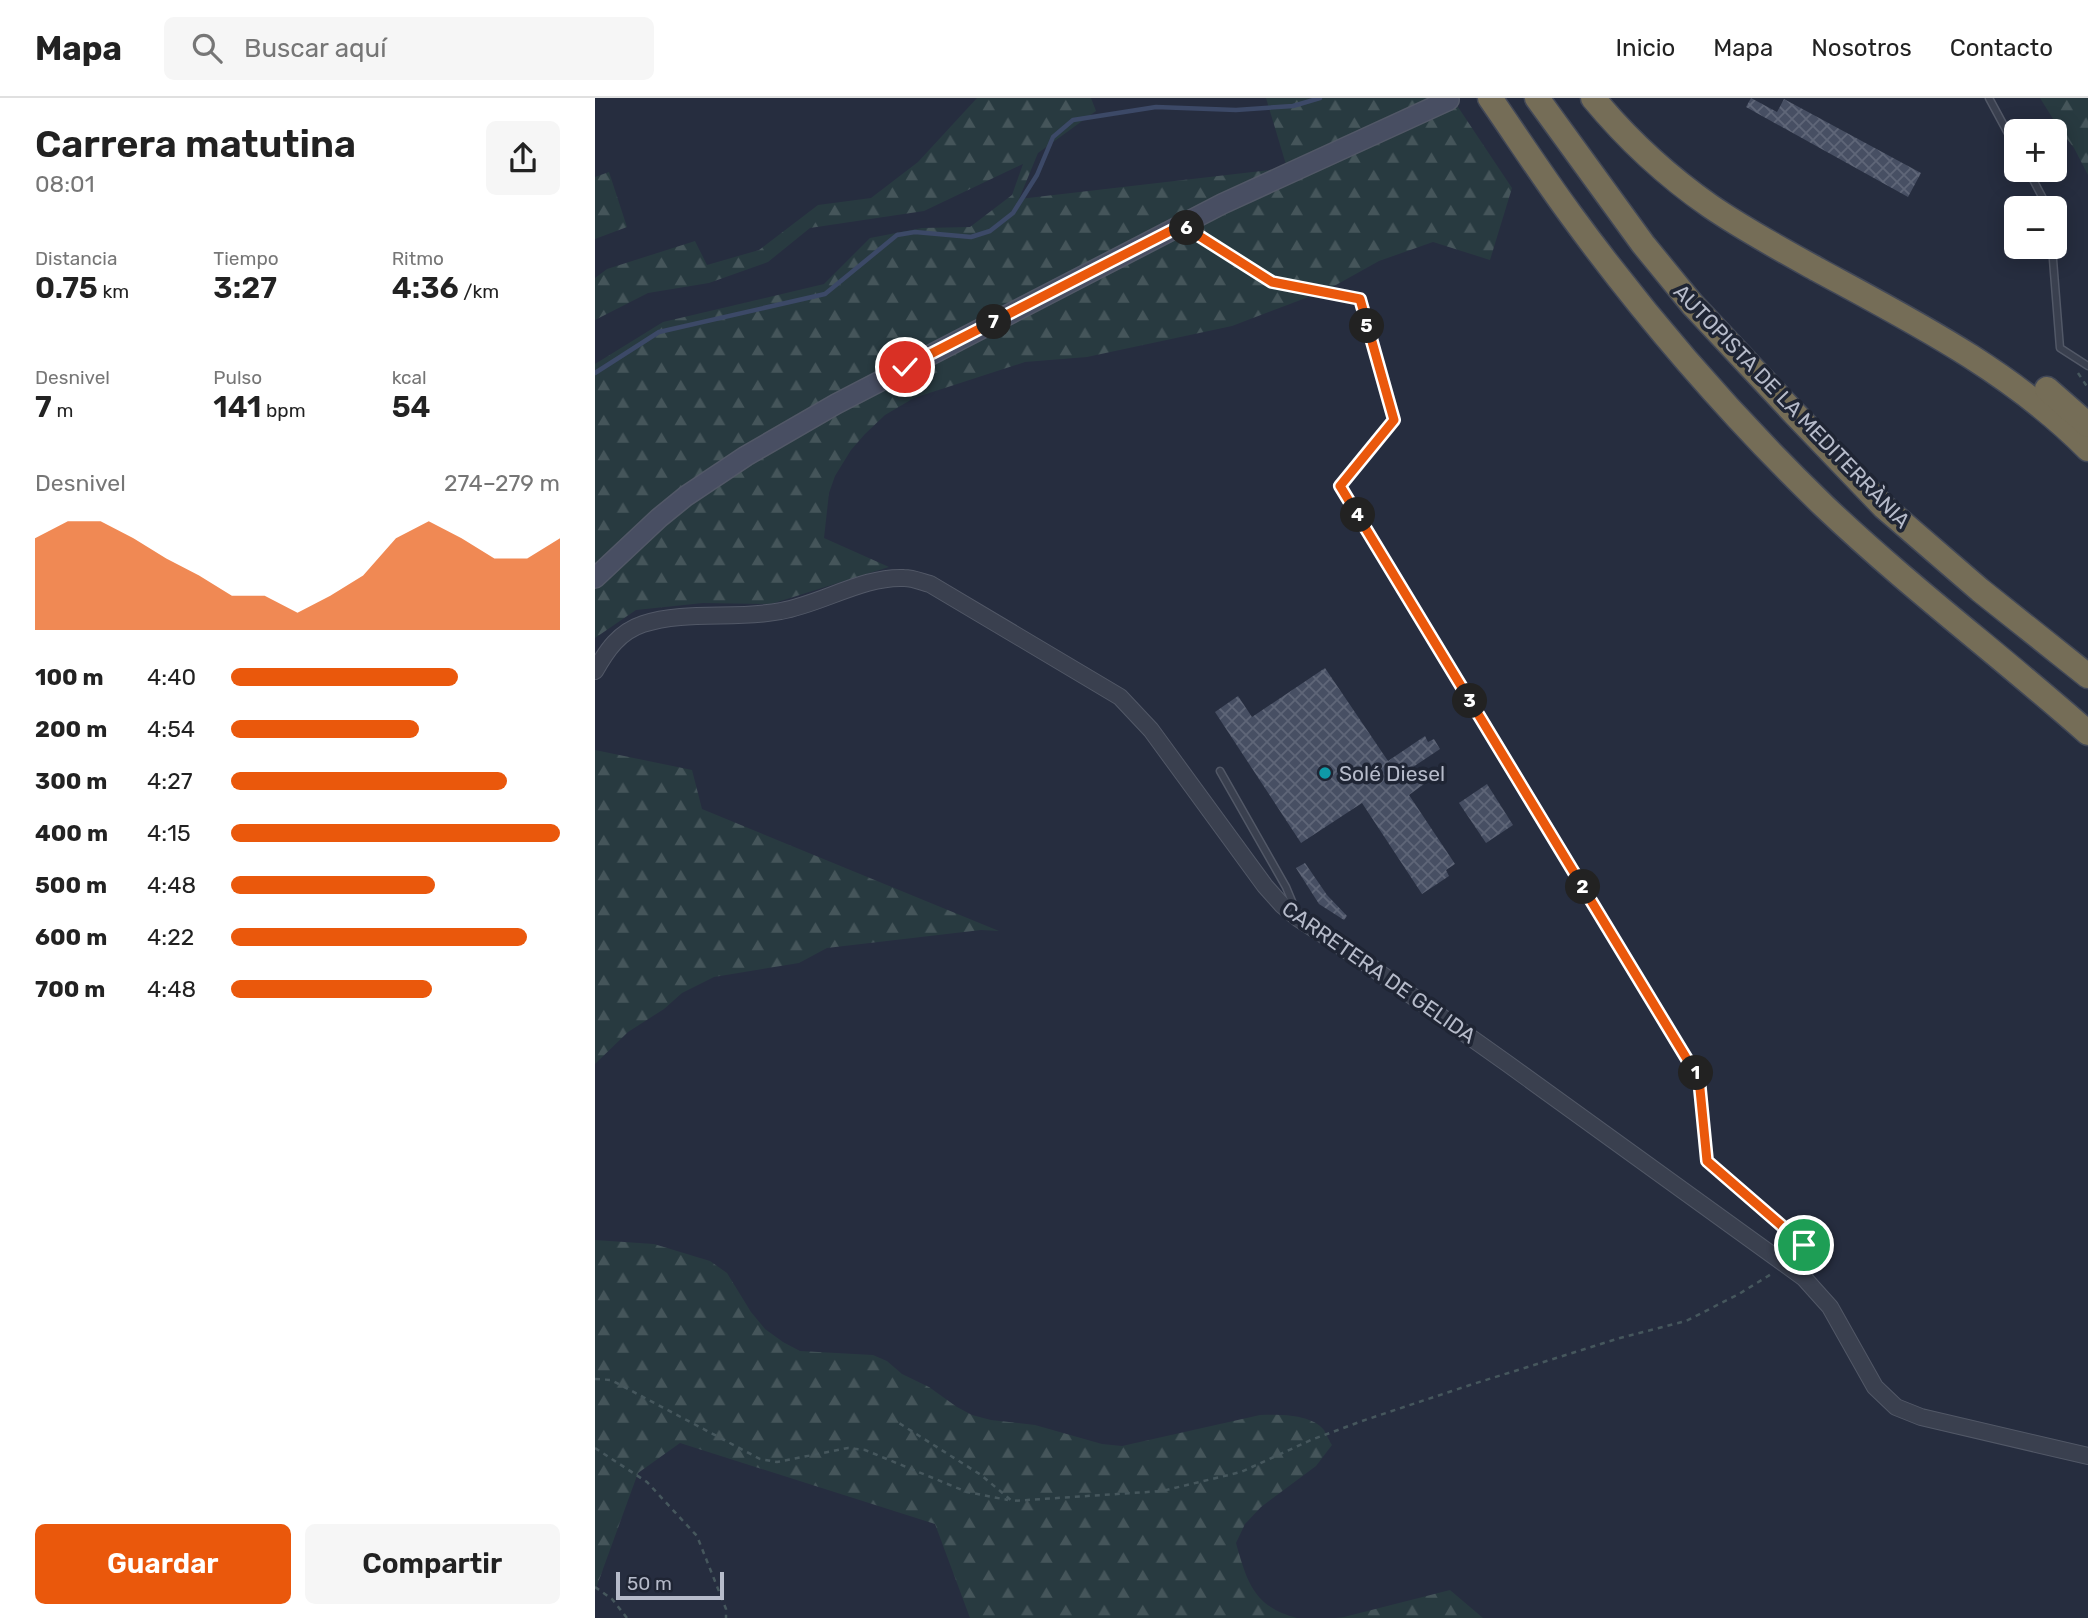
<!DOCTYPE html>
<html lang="es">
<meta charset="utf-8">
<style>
:root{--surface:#fff;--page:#f6f6f6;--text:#222;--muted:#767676;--line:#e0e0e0;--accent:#ea580c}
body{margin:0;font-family:Rubik,sans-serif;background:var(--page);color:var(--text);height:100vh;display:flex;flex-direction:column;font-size:26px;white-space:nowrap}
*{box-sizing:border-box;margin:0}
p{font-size:23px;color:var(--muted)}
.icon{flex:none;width:38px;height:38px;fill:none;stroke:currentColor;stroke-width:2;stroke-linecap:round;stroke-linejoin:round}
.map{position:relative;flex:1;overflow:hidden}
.panel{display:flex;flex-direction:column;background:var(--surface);width:595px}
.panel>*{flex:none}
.tools{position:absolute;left:1409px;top:21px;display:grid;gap:14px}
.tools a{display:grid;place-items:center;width:63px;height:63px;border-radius:10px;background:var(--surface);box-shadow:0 4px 18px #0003;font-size:35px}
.scale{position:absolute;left:21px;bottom:18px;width:108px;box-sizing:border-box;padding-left:7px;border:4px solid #b6bbca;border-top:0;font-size:19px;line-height:24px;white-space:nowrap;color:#b6bbca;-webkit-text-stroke:5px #1f2534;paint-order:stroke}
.pin{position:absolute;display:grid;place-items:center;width:60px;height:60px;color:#fff;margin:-30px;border:4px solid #fff;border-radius:50%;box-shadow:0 2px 7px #0007}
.km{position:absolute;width:35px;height:35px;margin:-18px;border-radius:50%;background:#222;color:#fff;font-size:19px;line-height:35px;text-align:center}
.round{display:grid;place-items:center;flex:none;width:74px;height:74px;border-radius:10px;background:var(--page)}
.summary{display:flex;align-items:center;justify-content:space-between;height:119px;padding:0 35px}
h1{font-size:38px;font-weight:600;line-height:52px}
.stats{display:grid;grid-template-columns:repeat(3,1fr);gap:10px;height:119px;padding:7px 35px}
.stats div{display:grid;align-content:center}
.stats b{font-size:30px;font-weight:600}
.stats small{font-size:19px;font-weight:400}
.stats p{font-size:19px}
.chart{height:196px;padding:14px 35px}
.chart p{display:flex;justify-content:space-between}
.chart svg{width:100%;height:126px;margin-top:7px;fill:var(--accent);opacity:.7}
.cta{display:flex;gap:14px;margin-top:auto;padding:14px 35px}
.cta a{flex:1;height:80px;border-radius:10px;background:var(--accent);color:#fff;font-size:28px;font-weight:600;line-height:80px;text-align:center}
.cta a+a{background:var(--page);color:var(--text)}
ul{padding:0 35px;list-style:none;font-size:23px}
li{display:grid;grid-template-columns:112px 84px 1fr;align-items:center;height:52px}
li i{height:18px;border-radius:9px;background:var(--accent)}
header{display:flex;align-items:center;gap:42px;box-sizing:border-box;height:98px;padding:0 35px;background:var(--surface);border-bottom:2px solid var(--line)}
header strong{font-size:33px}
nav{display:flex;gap:38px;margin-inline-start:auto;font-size:24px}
.search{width:490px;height:63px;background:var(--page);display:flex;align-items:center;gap:18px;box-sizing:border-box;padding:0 24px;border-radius:10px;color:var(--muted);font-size:26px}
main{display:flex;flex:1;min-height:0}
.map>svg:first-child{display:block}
.forest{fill:url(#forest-firs)}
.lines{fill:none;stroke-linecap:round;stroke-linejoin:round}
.stream{stroke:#3c4967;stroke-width:4.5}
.building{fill:url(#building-cross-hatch)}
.service-casing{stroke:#525867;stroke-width:9}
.tertiary-casing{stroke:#525867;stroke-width:18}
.secondary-casing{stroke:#525867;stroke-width:22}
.motorway-casing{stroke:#424857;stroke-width:27}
.path{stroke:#46575d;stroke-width:2.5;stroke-dasharray:5 5;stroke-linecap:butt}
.service{stroke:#3a404f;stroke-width:6}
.tertiary{stroke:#3a404f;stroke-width:16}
.secondary{stroke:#484e62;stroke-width:19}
.motorway{stroke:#756d57;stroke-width:24}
.route-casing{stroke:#fff;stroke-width:14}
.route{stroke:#ea580c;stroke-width:9}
.culture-dot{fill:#0f9aa8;stroke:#1f2534;stroke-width:2.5}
.labels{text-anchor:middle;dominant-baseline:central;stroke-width:7;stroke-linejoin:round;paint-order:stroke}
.street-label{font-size:21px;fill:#b6bbca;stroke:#1f2534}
.poi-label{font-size:21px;fill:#b6bbca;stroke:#1f2534;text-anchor:start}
</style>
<header>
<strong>Mapa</strong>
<div class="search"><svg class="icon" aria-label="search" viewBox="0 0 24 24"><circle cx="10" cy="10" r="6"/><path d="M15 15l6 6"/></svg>Buscar aquí</div>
<nav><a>Inicio</a><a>Mapa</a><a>Nosotros</a><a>Contacto</a></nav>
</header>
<main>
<section class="panel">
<div class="summary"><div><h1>Carrera matutina</h1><p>08:01</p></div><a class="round"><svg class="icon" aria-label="share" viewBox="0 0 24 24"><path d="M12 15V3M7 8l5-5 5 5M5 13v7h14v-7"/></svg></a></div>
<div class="stats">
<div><p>Distancia</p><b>0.75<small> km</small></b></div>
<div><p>Tiempo</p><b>3:27</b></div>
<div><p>Ritmo</p><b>4:36<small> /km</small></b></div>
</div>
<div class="stats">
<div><p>Desnivel</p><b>7<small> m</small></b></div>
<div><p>Pulso</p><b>141<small> bpm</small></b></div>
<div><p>kcal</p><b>54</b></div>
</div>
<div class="chart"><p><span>Desnivel</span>274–279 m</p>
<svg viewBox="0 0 160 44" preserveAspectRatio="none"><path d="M0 44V12L10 6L20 6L30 12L40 19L50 25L60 32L70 32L80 38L90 32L100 25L110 12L120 6L130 12L140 19L150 19L160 12V44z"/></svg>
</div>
<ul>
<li><b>100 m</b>4:40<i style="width:69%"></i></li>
<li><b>200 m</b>4:54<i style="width:57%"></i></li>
<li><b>300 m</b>4:27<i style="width:84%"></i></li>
<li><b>400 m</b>4:15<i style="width:100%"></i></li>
<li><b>500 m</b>4:48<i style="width:62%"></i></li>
<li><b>600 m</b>4:22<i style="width:90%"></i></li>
<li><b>700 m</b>4:48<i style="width:61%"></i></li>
</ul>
<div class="cta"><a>Guardar</a><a>Compartir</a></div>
</section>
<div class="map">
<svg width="1493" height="1520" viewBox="0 0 1493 1520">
<defs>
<pattern id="forest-firs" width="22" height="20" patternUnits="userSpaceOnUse" patternTransform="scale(1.75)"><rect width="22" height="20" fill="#283a40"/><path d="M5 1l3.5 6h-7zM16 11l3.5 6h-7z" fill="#45555a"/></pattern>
<pattern id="building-cross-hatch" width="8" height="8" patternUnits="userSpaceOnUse" patternTransform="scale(1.75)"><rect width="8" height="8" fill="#474f63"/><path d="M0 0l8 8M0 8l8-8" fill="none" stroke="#5f6678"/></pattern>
</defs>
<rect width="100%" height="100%" fill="#262d3f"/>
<g class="forest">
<polygon points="382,0 496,0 501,13 443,55 424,101 692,70 671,0 857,0 917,90 895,162 838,144 784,163 732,192 637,228 492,259 430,264 319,300 290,317 270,336 256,352 240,378 234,395 229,440 294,469 176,506 108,505 41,512 0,540 0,266 68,224 229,186 275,140 327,130 375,129 417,97 428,66 329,113 215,130 173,164 114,185 53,195 0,222 0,180 12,171 100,143 112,167 164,152 223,107 276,100 323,64"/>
<polygon points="1445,0 1493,0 1493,77 1479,50 1465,32"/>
<polygon points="14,74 32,129 0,141 0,79"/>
<polygon points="0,652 97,672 107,711 404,833 386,832 232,850 204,865 119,879 87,895 69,911 33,934 0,966"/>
<path d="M0 1142 59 1146 115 1163 132 1175 156 1214 170 1231 188 1244 205 1253 278 1257 292 1263 307 1276 334 1289 362 1309 377 1317 396 1322 440 1327 507 1346 527 1348 665 1317C684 1316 717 1316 729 1332 732 1337 734 1343 737 1347L721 1368 666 1409 650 1426 641 1445C652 1484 659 1509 702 1520H375L340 1426 85 1345 43 1375 0 1493Z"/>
<polygon points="855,1492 888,1520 740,1520 749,1519"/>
</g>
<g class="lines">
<polyline class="stream" points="0,275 64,234 230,196 302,137 320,134 376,139 395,133 418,115 442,77 458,39 478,22 561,9 641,12 698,8 725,0"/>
</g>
<g class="building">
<polygon points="1156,0 1182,14 1189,1 1326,75 1313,99 1151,9"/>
<polygon points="730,570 793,663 830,638 833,644 839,641 845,651 818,669 829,686 814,697 860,766 851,772 854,778 827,796 767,705 706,745 620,614 643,598 657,619"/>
<polygon points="892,686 918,727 891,745 864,705"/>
<polygon points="710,765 732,797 752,818 749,822 724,806 701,770"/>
</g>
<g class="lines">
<g class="service-casing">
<g id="service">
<polyline points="1394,0 1421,50"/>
<polyline points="1433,72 1453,110"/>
<polyline points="1457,149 1465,250 1493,268"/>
<polyline points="625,673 691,789 701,813"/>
</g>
</g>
<g class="tertiary-casing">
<path id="tertiary" d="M0 573C12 552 24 534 48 526 90 512 143 522 186 513 226 506 269 478 309 480 318 480 327 484 335 486L525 599 556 632 670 788 687 807 704 821 765 861 913 966 1209 1180 1235 1209 1280 1289 1301 1309 1326 1319 1493 1358"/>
</g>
<g class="secondary-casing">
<polyline id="secondary" points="0,480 64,420 91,398 151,358 241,306 627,106 854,2"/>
</g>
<g class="motorway-casing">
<g id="motorway">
<path d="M895 0C922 39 948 79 976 117 1052 221 1137 319 1229 408 1313 488 1406 558 1493 635"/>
<polyline points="942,0 1048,146 1097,206 1199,315 1289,409 1385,492 1493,578"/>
<path d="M998 0C1032 41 1072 78 1115 108 1150 132 1187 152 1225 173 1319 224 1417 274 1493 351"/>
<polyline points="1452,291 1493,327"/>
</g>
</g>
<g class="path">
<polyline points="603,137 677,184 765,201 799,322 745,388 1104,981 1112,1063 1209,1147 1202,1155"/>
<polyline points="1483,275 1493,290"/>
<polyline points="0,1281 16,1282 165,1361 182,1364 253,1350 270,1352 372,1394 413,1402"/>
<polyline points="296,1320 386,1377 417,1403 567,1393 646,1374 716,1342 767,1323 875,1287 1025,1240 1091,1223 1144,1196 1178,1175"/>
<polyline points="0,1350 52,1384 102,1438 131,1511 131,1520"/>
<polyline points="0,1489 17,1501 32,1520"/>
</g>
<use href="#service" class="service"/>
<use href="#tertiary" class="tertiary"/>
<use href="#secondary" class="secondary"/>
<use href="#motorway" class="motorway"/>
</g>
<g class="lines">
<g class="route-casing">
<polyline id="route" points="310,269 587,127 677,184 765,201 799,322 745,388 1104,981 1112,1063 1209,1147"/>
</g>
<use href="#route" class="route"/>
</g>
<circle class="culture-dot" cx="730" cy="675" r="7"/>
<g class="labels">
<g class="street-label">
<text transform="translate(1197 308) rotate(46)">AUTOPISTA DE LA MEDITERRÀNIA</text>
<text transform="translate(784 874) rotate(35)">CARRETERA DE GELIDA</text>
</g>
<g class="poi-label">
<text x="744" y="675">Solé Diesel</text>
</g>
</g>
</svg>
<div class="tools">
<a>+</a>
<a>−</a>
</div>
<div class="scale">50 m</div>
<div class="pin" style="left:1209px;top:1147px;background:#1e9e55"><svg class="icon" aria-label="arrive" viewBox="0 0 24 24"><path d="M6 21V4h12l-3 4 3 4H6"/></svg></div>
<div class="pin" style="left:310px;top:269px;background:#d93025"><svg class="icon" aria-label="check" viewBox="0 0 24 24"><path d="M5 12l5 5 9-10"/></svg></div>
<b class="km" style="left:1101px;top:975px">1</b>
<b class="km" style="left:988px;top:789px">2</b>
<b class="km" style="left:875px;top:603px">3</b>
<b class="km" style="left:763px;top:417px">4</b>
<b class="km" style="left:772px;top:228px">5</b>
<b class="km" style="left:592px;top:130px">6</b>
<b class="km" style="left:399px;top:224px">7</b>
</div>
</main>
